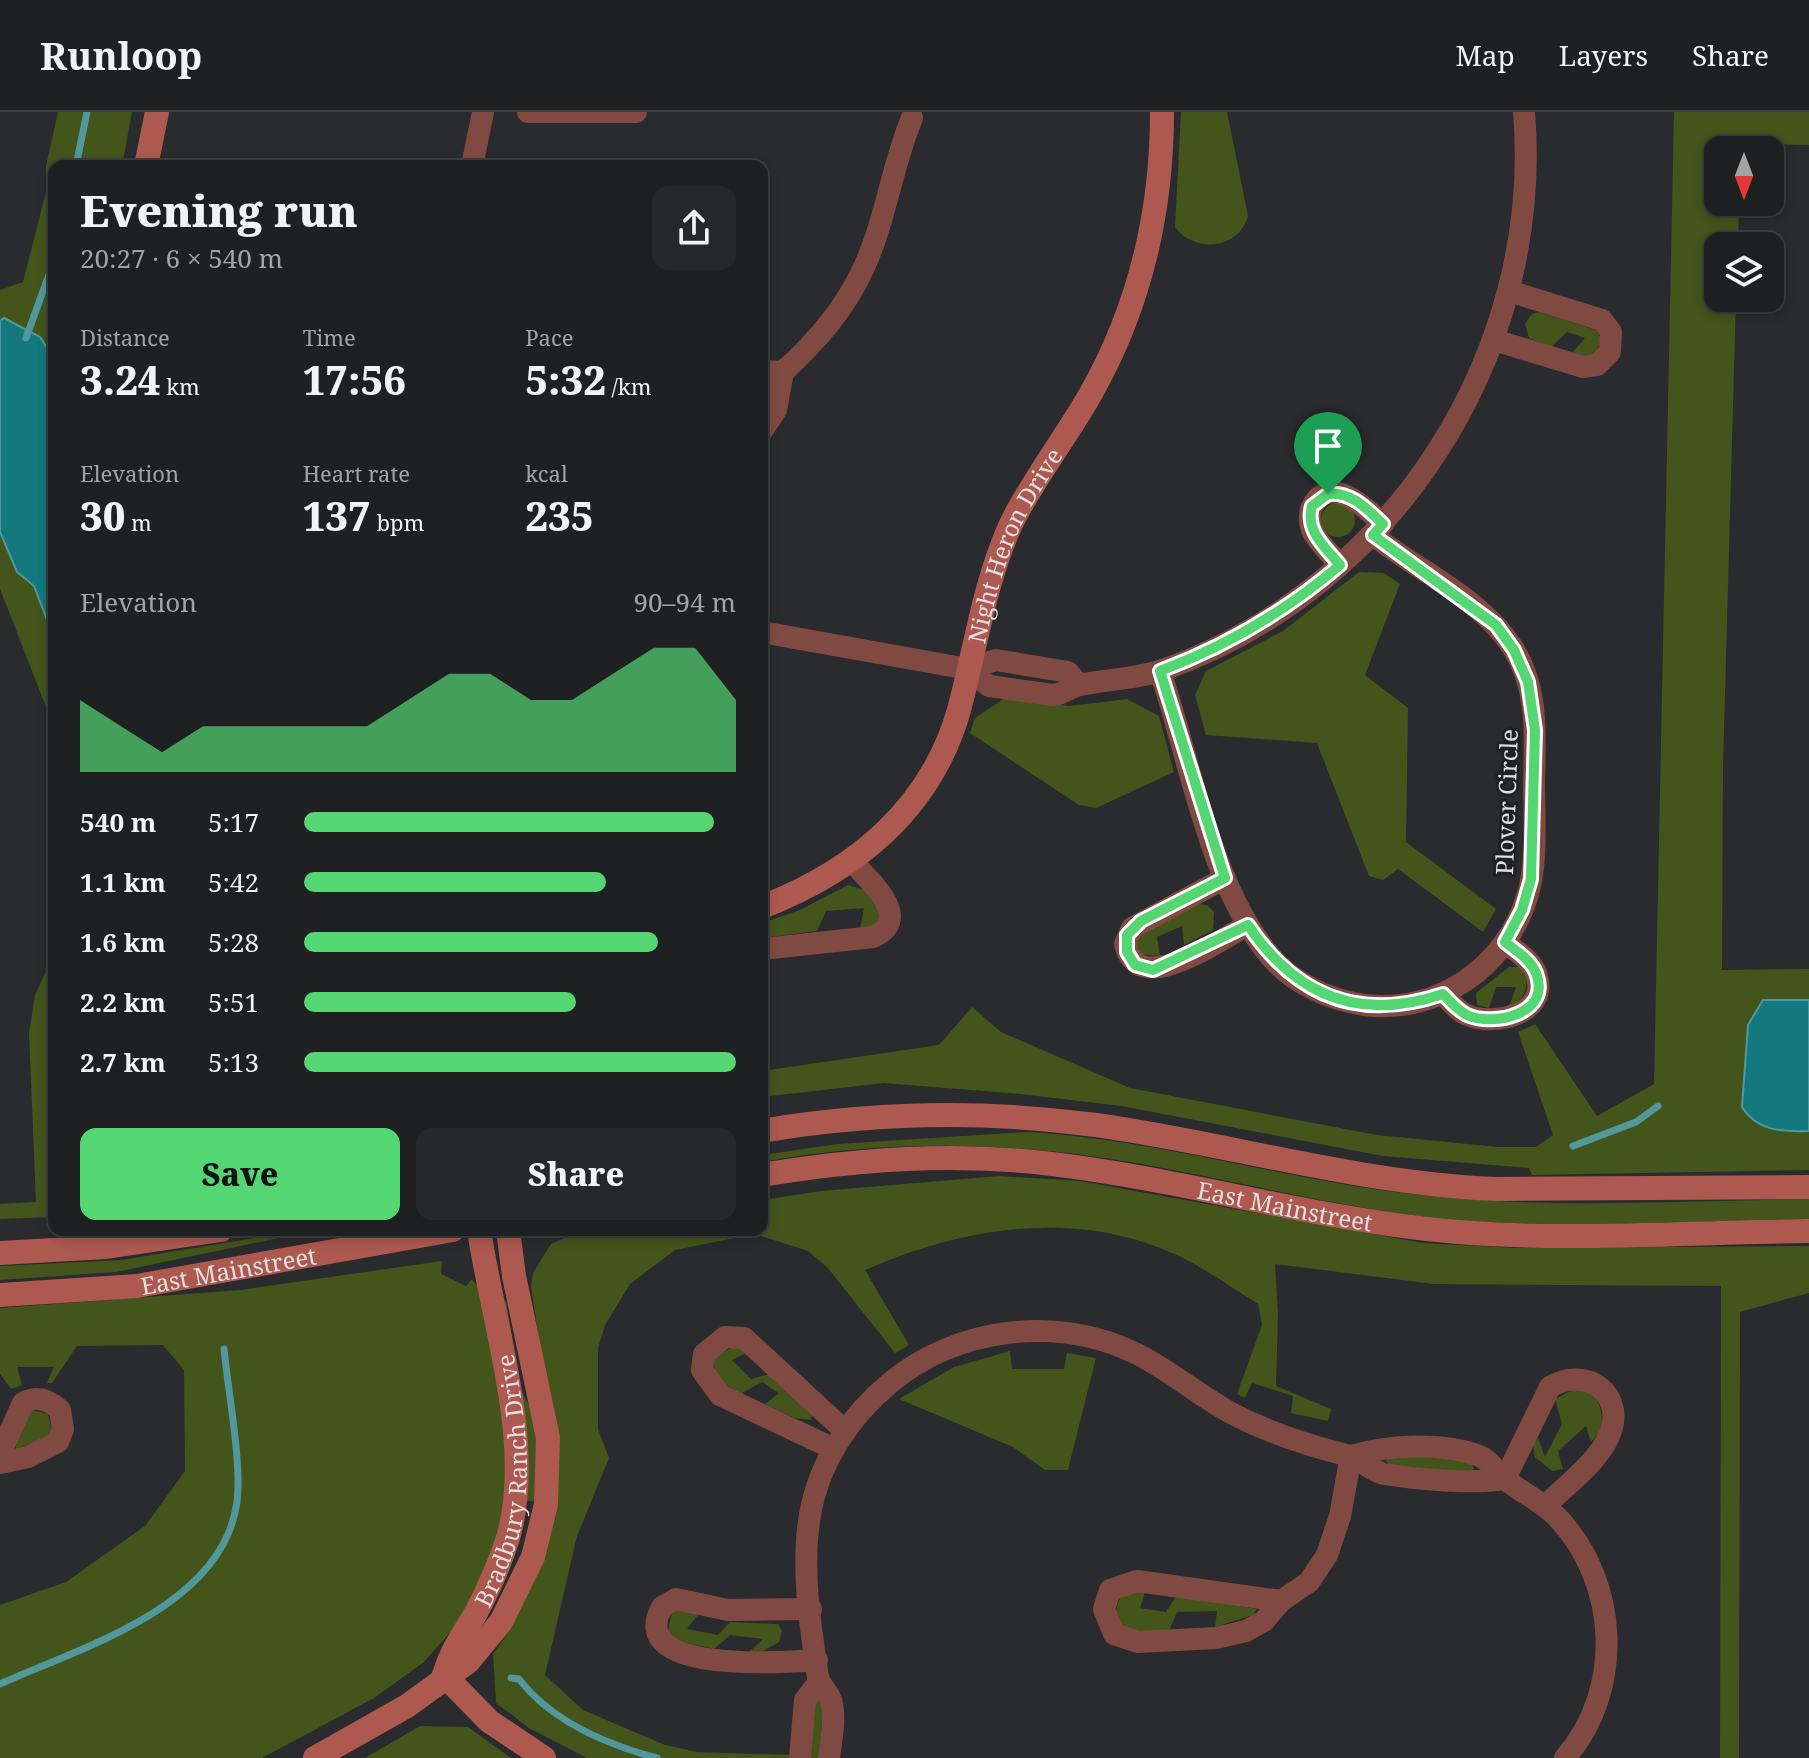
<!DOCTYPE html>
<meta charset="utf-8">
<style>
:root{--surface:#1f2022;--page:#27282a;--text:#f1f3f6;--muted:#a1a3a5;--line:#3c3e40;--accent:#54d672}
body{margin:0;font-family:"Noto Serif",serif;background:var(--page);color:var(--text);height:100vh;display:flex;flex-direction:column;font-size:30px;white-space:nowrap}
*{box-sizing:border-box;margin:0}
p{font-size:26px;color:var(--muted)}
.icon{flex:none;width:44px;height:44px;fill:none;stroke:currentColor;stroke-width:2;stroke-linecap:round;stroke-linejoin:round}
.map{position:relative;flex:1;overflow:hidden}
.panel{position:absolute;left:48px;top:48px;width:720px;height:1076px;display:flex;flex-direction:column;background:var(--surface);border-radius:16px;box-shadow:0 4px 12px #0003,0 0 0 2px var(--line)}
.panel>*{flex:none}
.needle{width:52px;rotate:180deg}
.fabs{position:absolute;left:1704px;top:24px;display:grid;gap:16px}
.fabs a{display:grid;place-items:center;width:80px;height:80px;border-radius:16px;background:var(--surface);box-shadow:0 4px 12px #0003,0 0 0 2px var(--line);font-size:40px}
.pin{position:absolute;display:grid;place-items:center;width:68px;height:68px;color:#fff;margin:-82px -34px;border-radius:50% 50% 50% 0;rotate:-45deg;box-shadow:0 0 8px #0007}
.pin .icon{rotate:45deg}
.round{display:grid;place-items:center;flex:none;width:84px;height:84px;border-radius:16px;background:var(--page)}
.summary{display:flex;align-items:center;justify-content:space-between;height:136px;padding:0 32px}
h1{font-size:44px;font-weight:800;line-height:60px}
.figures{display:grid;grid-template-columns:repeat(3,1fr);gap:12px;height:136px;padding:8px 32px}
.figures div{display:grid;align-content:center}
.figures b{font-size:40px;font-weight:800}
.figures small{font-size:22px;font-weight:400}
.figures p{font-size:22px}
.chart{height:224px;padding:16px 32px}
.chart p{display:flex;justify-content:space-between}
.chart svg{width:100%;height:144px;margin-top:8px;fill:var(--accent);opacity:.7}
.button{display:flex;gap:16px;margin-top:auto;padding:16px 32px}
.button a{flex:1;height:92px;border-radius:16px;background:var(--accent);color:#111;font-size:32px;font-weight:800;line-height:92px;text-align:center}
.button a+a{background:var(--page);color:var(--text)}
ul{padding:0 32px;list-style:none;font-size:26px}
li{display:grid;grid-template-columns:128px 96px 1fr;align-items:center;height:60px}
li i{height:20px;border-radius:10px;background:var(--accent)}
header{display:flex;align-items:center;gap:48px;box-sizing:border-box;height:112px;padding:0 40px;background:var(--surface);border-bottom:2px solid var(--line)}
header strong{font-size:38px}
nav{display:flex;gap:44px;margin-inline-start:auto;font-size:28px}
.map>svg:first-child{display:block}
.green{fill:#43551b}
.water{fill:#13797f;stroke:#50989c;stroke-width:2}
.lines{fill:none;stroke-linecap:round;stroke-linejoin:round}
.stream{stroke:#50989c;stroke-width:7}
.street{stroke:#804a43;stroke-width:22}
.secondary{stroke:#ae594f;stroke-width:24}
.route-casing{stroke:#fff;stroke-width:16}
.route{stroke:#54d672;stroke-width:10}
.labels{text-anchor:middle;dominant-baseline:central;stroke-width:6;stroke-linejoin:round;paint-order:stroke}
.street-label{font-size:24px;fill:#dedfe1;stroke:#202124}
</style>
<header>
<strong>Runloop</strong>
<nav><a>Map</a><a>Layers</a><a>Share</a></nav>
</header>
<div class="map">
<svg width="1809" height="1646" viewBox="0 0 1809 1646">
<rect width="100%" height="100%" fill="#292b2e"/>
<g class="green">
<polygon points="58,0 132,0 122,54 54,54 54,615 0,477 0,178 23,170 46,80 46,54"/>
<path d="M1181 0H1227L1248 104C1239 137 1195 142 1175 115Z"/>
<polygon points="1674,0 1809,0 1809,33 1742,32 1741,38 1718,38 1718,90 1739,90 1738,134 1718,134 1718,186 1736,186 1723,655 1722,858 1809,857 1809,1058 1532,1063 1529,1056 1383,1044 1121,994 1020,982 884,971 762,985 762,959 939,933 972,895 1001,920 1130,976 1377,1023 1498,1035 1536,1035 1553,1023 1518,920 1535,912 1597,1004 1654,972"/>
<polygon points="1539,200 1596,218 1601,227 1596,242 1586,245 1572,241 1585,226 1567,220 1551,235 1529,226 1525,212 1532,202"/>
<circle cx="1338" cy="408" r="17"/>
<polygon points="1359,460 1384,461 1400,472 1365,563 1408,596 1406,730 1496,797 1483,820 1398,757 1383,768 1369,764 1317,631 1206,623 1195,583 1206,559 1283,519"/>
<polygon points="1005,586 1069,594 1127,587 1159,604 1174,660 1096,696 1079,693 970,621 975,606"/>
<polygon points="848,773 865,778 879,799 879,809 871,816 860,817 864,796 826,799 817,819 762,826 762,811 800,798"/>
<polygon points="1197,792 1207,793 1214,800 1213,818 1184,833 1182,814 1157,825 1160,844 1138,842 1135,828 1139,823"/>
<polygon points="54,842 54,1105 0,1107 0,1092 36,1090 29,921 35,883"/>
<path d="M1509 855H1520L1526 859C1528 877 1526 886 1509 895L1516 875H1496L1489 896 1477 893 1476 881Z"/>
<path d="M1027 1020C1154 1027 1277 1066 1404 1081 1537 1098 1675 1089 1809 1087V1107C1684 1108 1551 1119 1428 1105 1309 1091 1194 1057 1076 1042 972 1029 865 1031 762 1050V1043L838 1032Z"/>
<path d="M999 1064 1080 1069 1423 1131 1515 1136 1809 1134V1181L1740 1200 1739 1646H1720L1721 1174 1434 1172 1275 1152 1278 1201 1276 1274 1331 1297 1328 1309 1291 1301 1293 1284 1252 1271 1245 1286 1237 1282 1262 1213 1258 1192C1234 1177 1210 1160 1185 1147 1082 1095 965 1114 865 1158L909 1233 895 1241 828 1156 808 1139 755 1122 675 1138 630 1172 605 1213 598 1236V1317L609 1346 577 1424 545 1563 583 1598 665 1633 697 1640 791 1643V1646H587L529 1616 496 1591 493 1542 510 1518 538 1462 541 1240 531 1175 533 1161 551 1132 574 1122 598 1118H762V1088L821 1079Z"/>
<polygon points="303,1118 317,1118 116,1160 0,1168 0,1154 122,1148"/>
<polygon points="442,1149 441,1162 466,1174 472,1167 482,1180 509,1336 500,1420 477,1479 453,1517 424,1550 374,1586 262,1646 0,1646 0,1493 66,1470 145,1414 185,1359 184,1258 163,1233 77,1234 52,1271 47,1271 54,1255 17,1255 22,1273 11,1277 0,1262 0,1196 240,1178"/>
<polygon points="506,1189 521,1278 539,1312 536,1389 526,1389 500,1190"/>
<path d="M741 1235 748 1240 732 1248 751 1267 770 1262 813 1302 811 1308 795 1306 765 1292 779 1281 762 1270 742 1281C725 1274 712 1266 714 1245L731 1236Z"/>
<polygon points="1010,1239 1012,1257 1064,1257 1067,1241 1096,1246 1068,1358 1045,1358 1013,1335 899,1287 954,1255"/>
<path d="M1574 1277 1592 1279C1603 1297 1608 1314 1591 1330L1586 1314 1558 1339 1563 1357 1552 1359 1535 1345 1533 1333 1538 1326 1545 1345 1562 1312 1555 1287Z"/>
<polygon points="32,1298 48,1302 52,1319 47,1325 15,1338 25,1304"/>
<polygon points="1390,1344 1444,1346 1472,1352 1474,1356 1472,1360 1391,1355 1386,1349"/>
<path d="M1130 1478 1145 1480 1140 1496 1166 1500 1176 1484 1257 1497 1253 1503 1215 1515 1217 1499 1177 1500 1169 1519 1130 1520 1118 1509C1115 1495 1116 1486 1130 1478Z"/>
<path d="M679 1497 698 1503 687 1517 718 1523 730 1510 778 1512 782 1519 779 1530 760 1541 749 1540 763 1527 730 1523 714 1537C699 1533 678 1532 668 1519L671 1503Z"/>
<polygon points="815,1587 823,1588 820,1646 809,1646"/>
<polygon points="420,1614 468,1615 511,1646 365,1646"/>
</g>
<g class="water">
<polygon points="4,206 40,225 54,247 54,526 34,474 17,460 0,420 0,209"/>
<path d="M1763 888H1809V1019C1782 1020 1757 1019 1742 995L1748 913Z"/>
</g>
<g class="lines">
<g class="stream">
<polyline points="76,54 87,0"/>
<polyline points="26,226 54,149"/>
<polyline points="1573,1034 1636,1010 1658,994"/>
<path d="M511 1566 519 1567C551 1609 605 1632 657 1646"/>
<path d="M0 1572C82 1535 223 1495 237 1390 242 1352 228 1279 224 1237"/>
</g>
<g class="street">
<polyline points="528,0 636,0"/>
<polyline points="472,54 483,0"/>
<polyline points="1494,228 1583,255 1597,253 1610,240 1611,220 1602,208 1509,179"/>
<path d="M762 259 783 260C817 229 846 196 865 153 886 106 892 54 912 6"/>
<polyline points="762,319 776,298 783,260"/>
<path d="M1340 453C1331 442 1318 431 1312 418 1309 410 1309 400 1313 393 1331 361 1368 398 1383 412"/>
<path d="M762 520 968 557 989 574 1053 583C1064 582 1070 575 1080 573 1108 567 1136 567 1163 558 1393 477 1544 242 1524 0"/>
<polyline points="968,557 996,548 1068,560 1079,573"/>
<path d="M1160 559C1191 650 1208 769 1270 844 1293 872 1330 888 1365 893 1438 902 1506 855 1527 785 1538 750 1534 708 1534 671 1535 625 1539 577 1513 536 1481 486 1418 459 1373 423"/>
<path d="M1225 766 1132 816 1125 832C1138 888 1218 828 1248 813"/>
<path d="M762 837 873 825C914 807 870 769 852 750"/>
<path d="M1443 882C1451 890 1457 899 1467 903 1494 915 1551 902 1536 861 1531 848 1516 839 1505 830"/>
<polyline points="834,1337 720,1283 702,1258 704,1242 725,1225 744,1226 845,1319"/>
<path d="M0 1342 23 1291C37 1283 49 1288 60 1298L63 1317 58 1330 28 1345 0 1351"/>
<path d="M1351 1344C1387 1333 1440 1330 1477 1343 1490 1347 1494 1358 1504 1366 1521 1381 1542 1389 1558 1406 1619 1471 1624 1578 1565 1646"/>
<path d="M1505 1367 1550 1275C1587 1253 1627 1283 1609 1324 1598 1350 1565 1374 1545 1394"/>
<polyline points="1281,1489 1137,1469 1110,1478 1104,1497 1114,1522 1138,1530 1216,1526 1246,1519 1264,1509 1281,1489 1309,1470 1327,1443 1340,1404 1351,1344"/>
<path d="M811 1497 728 1498 676 1487 662 1495C624 1563 787 1550 817 1548"/>
<polyline points="800,1646 805,1588 819,1570"/>
<path d="M829 1646C831 1630 837 1601 830 1586 827 1578 820 1574 818 1565 810 1513 801 1455 810 1403 819 1350 850 1304 890 1271 957 1215 1058 1203 1135 1241 1170 1258 1199 1284 1233 1302 1269 1321 1307 1333 1346 1343 1360 1347 1371 1359 1384 1362 1420 1368 1469 1372 1505 1367"/>
</g>
<g class="secondary">
<polyline points="146,54 157,0"/>
<path id="s1" d="M762 795C855 759 931 697 959 598 976 535 984 471 1011 412 1033 367 1065 327 1090 283 1140 195 1162 101 1162 0"/>
<path d="M762 1019C873 1000 984 998 1096 1013 1231 1032 1361 1072 1498 1077L1809 1075"/>
<path id="s2" d="M762 1063C857 1047 956 1040 1052 1052 1178 1067 1301 1103 1427 1117 1549 1131 1686 1120 1809 1119"/>
<polyline points="0,1141 106,1135 221,1118"/>
<path id="s3" d="M0 1183 137 1174 453 1118"/>
<path id="s4" d="M444 1563C451 1538 464 1522 477 1499 489 1476 500 1451 508 1426 535 1333 493 1213 479 1118"/>
<polyline points="444,1563 489,1609 544,1646"/>
<polyline points="315,1646 407,1594 468,1550 501,1510 533,1445 546,1392 548,1326 514,1164 508,1118"/>
</g>
</g>
<g class="lines">
<g class="route-casing">
<path id="route" d="M1328 382C1351 379 1367 397 1383 412L1373 423 1496 513 1514 538 1528 570 1535 618 1531 767 1522 798 1505 830C1516 839 1531 848 1536 861 1552 902 1494 915 1467 903 1457 898 1451 890 1443 882 1360 910 1296 885 1248 813L1153 858 1135 853 1127 840V823L1141 809 1225 766 1160 559C1227 534 1286 499 1340 453 1325 435 1305 419 1312 394Z"/>
</g>
<use href="#route" class="route"/>
</g>
<g class="labels">
<g class="street-label">
<text stroke="none"><textPath href="#s1" startOffset="464">Night Heron Drive</textPath></text>
<text transform="translate(1506 690) rotate(-88)">Plover Circle</text>
<text stroke="none"><textPath href="#s2" startOffset="528">East Mainstreet</textPath></text>
<text stroke="none"><textPath href="#s3" startOffset="230">East Mainstreet</textPath></text>
<text stroke="none"><textPath href="#s4" startOffset="208">Bradbury Ranch Drive</textPath></text>
</g>
</g>
</svg>
<div class="fabs">
<a><svg class="needle" viewBox="-14 -14 28 28"><path d="M0-13l5 13h-10z" fill="#e53935"/><path d="M0 13l5-13h-10z" fill="#a1a3a5"/></svg></a>
<a><svg class="icon" aria-label="layers" viewBox="0 0 24 24"><path d="M12 4l9 5-9 5-9-5zM3 14l9 5 9-5"/></svg></a>
</div>
<div class="pin" style="left:1328px;top:382px;background:#1e9e55"><svg class="icon" aria-label="arrive" viewBox="0 0 24 24"><path d="M6 21V4h12l-3 4 3 4H6"/></svg></div>
<section class="panel">
<div class="summary"><div><h1>Evening run</h1><p>20:27 · 6 × 540 m</p></div><a class="round"><svg class="icon" aria-label="share" viewBox="0 0 24 24"><path d="M12 15V3M7 8l5-5 5 5M5 13v7h14v-7"/></svg></a></div>
<div class="figures">
<div><p>Distance</p><b>3.24<small> km</small></b></div>
<div><p>Time</p><b>17:56</b></div>
<div><p>Pace</p><b>5:32<small> /km</small></b></div>
</div>
<div class="figures">
<div><p>Elevation</p><b>30<small> m</small></b></div>
<div><p>Heart rate</p><b>137<small> bpm</small></b></div>
<div><p>kcal</p><b>235</b></div>
</div>
<div class="chart"><p><span>Elevation</span>90–94 m</p>
<svg viewBox="0 0 160 44" preserveAspectRatio="none"><path d="M0 44V22L10 30L20 38L30 30L40 30L50 30L60 30L70 30L80 22L90 14L100 14L110 22L120 22L130 14L140 6L150 6L160 22V44z"/></svg>
</div>
<ul>
<li><b>540 m</b>5:17<i style="width:95%"></i></li>
<li><b>1.1 km</b>5:42<i style="width:70%"></i></li>
<li><b>1.6 km</b>5:28<i style="width:82%"></i></li>
<li><b>2.2 km</b>5:51<i style="width:63%"></i></li>
<li><b>2.7 km</b>5:13<i style="width:100%"></i></li>
</ul>
<div class="button"><a>Save</a><a>Share</a></div>
</section>
</div>
